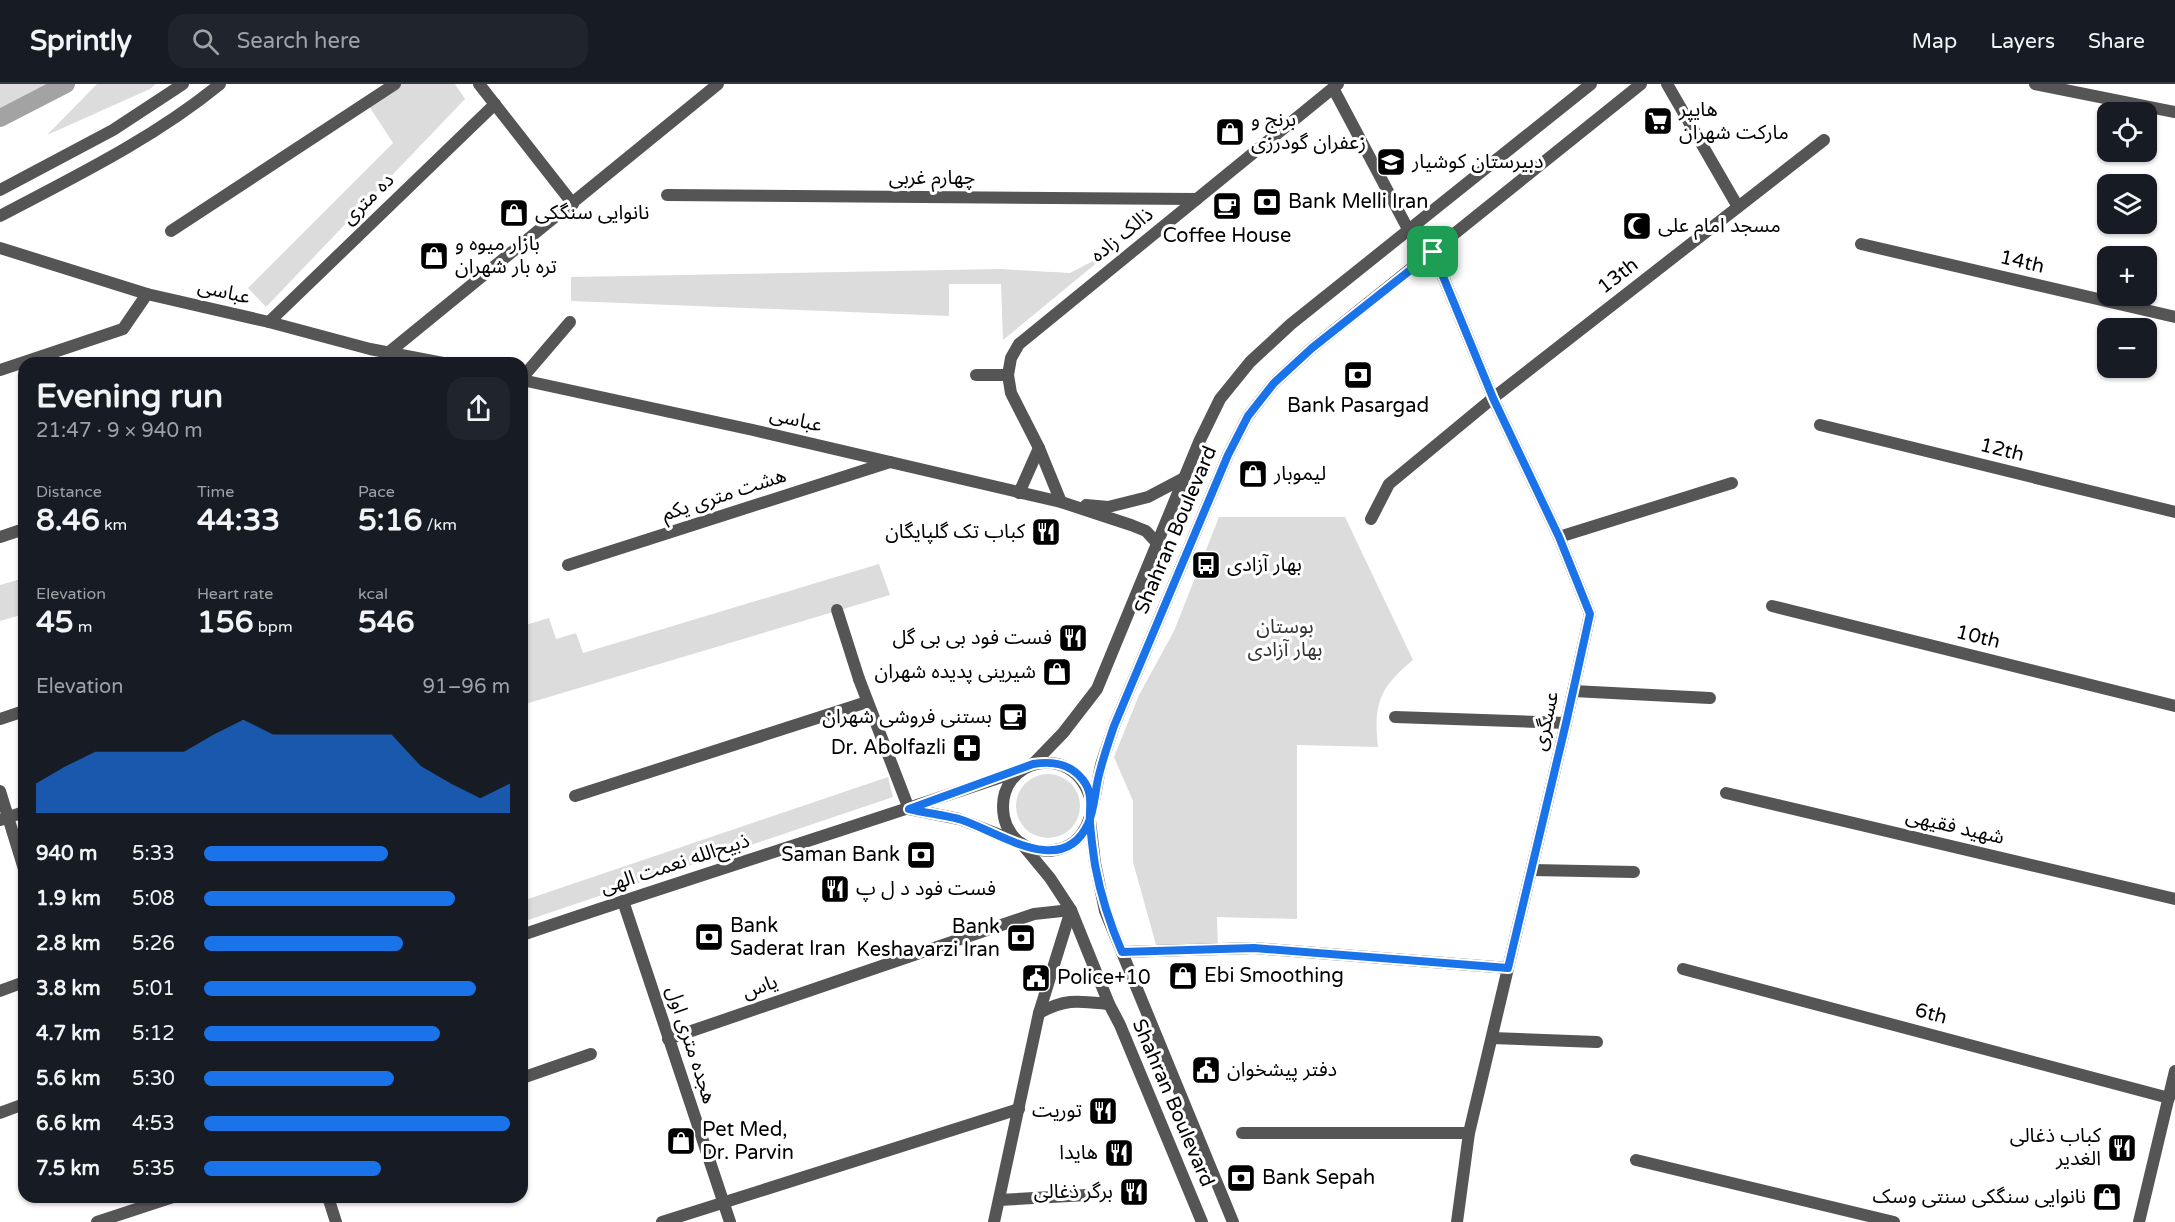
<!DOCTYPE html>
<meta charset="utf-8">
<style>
:root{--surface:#171b24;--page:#20242c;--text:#f1f3f6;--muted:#9ea1a6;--line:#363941;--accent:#1a73e8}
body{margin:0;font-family:"Varela Round","Noto Sans Arabic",sans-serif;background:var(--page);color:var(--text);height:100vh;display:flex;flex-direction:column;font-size:22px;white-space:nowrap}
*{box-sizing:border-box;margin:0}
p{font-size:20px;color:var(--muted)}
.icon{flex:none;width:33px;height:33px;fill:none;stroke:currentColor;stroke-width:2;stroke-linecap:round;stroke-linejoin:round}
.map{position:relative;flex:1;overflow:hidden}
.side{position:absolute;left:18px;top:273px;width:510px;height:846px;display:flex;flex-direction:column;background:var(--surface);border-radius:18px;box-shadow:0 2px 4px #0004}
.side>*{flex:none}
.tools{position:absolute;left:2097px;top:18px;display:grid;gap:12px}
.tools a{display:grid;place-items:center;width:60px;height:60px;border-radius:12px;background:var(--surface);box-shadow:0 2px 4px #0004;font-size:30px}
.pin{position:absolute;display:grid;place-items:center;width:51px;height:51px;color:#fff;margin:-26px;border-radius:12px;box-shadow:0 3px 9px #0006}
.round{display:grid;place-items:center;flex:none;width:63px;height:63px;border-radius:18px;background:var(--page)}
.headline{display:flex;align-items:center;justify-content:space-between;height:102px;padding:0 18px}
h1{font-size:33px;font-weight:700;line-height:45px}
.metrics{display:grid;grid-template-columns:repeat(3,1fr);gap:9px;height:102px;padding:6px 18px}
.metrics div{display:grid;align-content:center}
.metrics b{font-size:30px;font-weight:700}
.metrics small{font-size:16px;font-weight:400}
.metrics p{font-size:16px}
.chart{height:168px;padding:12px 18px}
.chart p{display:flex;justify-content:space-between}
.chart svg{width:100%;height:108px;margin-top:6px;fill:var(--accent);opacity:.7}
ul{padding:0 18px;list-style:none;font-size:20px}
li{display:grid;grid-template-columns:96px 72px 1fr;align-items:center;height:45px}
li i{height:15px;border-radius:8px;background:var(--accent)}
header{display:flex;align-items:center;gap:36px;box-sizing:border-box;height:84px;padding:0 30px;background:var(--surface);border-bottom:2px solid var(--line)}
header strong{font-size:28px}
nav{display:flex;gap:33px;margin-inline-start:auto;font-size:21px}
.search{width:420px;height:54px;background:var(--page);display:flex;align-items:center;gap:15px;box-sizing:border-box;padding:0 21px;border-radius:18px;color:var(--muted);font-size:22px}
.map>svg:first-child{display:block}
.green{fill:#dcdcdc}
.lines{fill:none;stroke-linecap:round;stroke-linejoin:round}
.canal{stroke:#a3a3a3;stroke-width:18}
.pedestrian{stroke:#555;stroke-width:12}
.minor{stroke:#555;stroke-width:12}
.tertiary{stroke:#555;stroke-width:12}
.route-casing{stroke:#fff;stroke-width:12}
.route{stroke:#1a73e8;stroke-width:8}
.labels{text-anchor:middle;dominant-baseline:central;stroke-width:6;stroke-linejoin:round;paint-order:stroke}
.poi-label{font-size:20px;fill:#000;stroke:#fff;text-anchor:start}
.street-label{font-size:20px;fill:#000;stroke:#fff}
.park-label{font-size:20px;fill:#333;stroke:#fff}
</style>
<header>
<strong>Sprintly</strong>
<div class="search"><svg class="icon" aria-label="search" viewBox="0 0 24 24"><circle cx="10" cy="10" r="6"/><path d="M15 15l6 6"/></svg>Search here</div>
<nav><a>Map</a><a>Layers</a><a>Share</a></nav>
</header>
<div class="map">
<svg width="2175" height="1138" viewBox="0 0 2175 1138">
<rect width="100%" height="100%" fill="#fff"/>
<g class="green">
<polygon points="0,0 47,0 0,24"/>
<polygon points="97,0 156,0 150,5 47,51"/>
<polygon points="395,0 455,0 465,15 266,223 248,204 393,59 367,19"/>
<polygon points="1110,168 1003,256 1001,200 949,200 949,232 571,217 571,193 1000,185 1070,189"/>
<path d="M1219 433H1345L1413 576C1380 603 1373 620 1378 663L1297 661V835L1217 833 1218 868H1158L1133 778V717L1114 673 1139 611 1174 547Z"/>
<polygon points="879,480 890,511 522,621 522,542 549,534 556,555 576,549 583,569"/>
<polygon points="24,494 24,530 0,537 0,501"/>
<circle cx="1048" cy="722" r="32"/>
<polygon points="888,693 893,713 522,838 522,817"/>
</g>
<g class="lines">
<polyline class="canal" points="0,34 66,0"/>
<g class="pedestrian">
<polyline points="1333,4 1409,147"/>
<polyline points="837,526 859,595"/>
<polyline points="1122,868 1254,864"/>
</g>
<g class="minor">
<polyline points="479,0 573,120"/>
<polyline points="1667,0 1738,123"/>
<polyline points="2035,0 2175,28"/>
<polyline points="667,111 1197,115"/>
<polyline points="171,147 395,0"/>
<polyline points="1861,160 2175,233"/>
<polyline points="0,164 147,210 269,238 370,265 443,279"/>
<polyline points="1433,168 1493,314 1559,453 1590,530 1566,639 1469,1049 1457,1138"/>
<polyline points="269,238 495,20"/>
<polyline points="388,269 718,0"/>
<polyline points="0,286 123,245 147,210"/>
<polyline points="976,291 1008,291"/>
<polyline points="522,294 570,238"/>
<polyline points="522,296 753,346 1061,418 1131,441 1146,447 1157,459"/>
<polyline points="1820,341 2175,428"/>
<polyline points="1019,409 1039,364"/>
<polyline points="1061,418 1039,364 1011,309 1008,291 1011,274 1019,260 1338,0"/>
<polyline points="1086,421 1108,423 1148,413 1184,394"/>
<polyline points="1371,435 1389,400 1493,314 1824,56"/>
<polyline points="0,453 24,445"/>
<polyline points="1559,453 1732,399"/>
<polyline points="568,481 890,378"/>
<polyline points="1772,522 2175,622"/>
<polyline points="859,595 909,725"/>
<polyline points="1573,607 1710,614"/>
<polyline points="1395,633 1566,639"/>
<polyline points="0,635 24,627"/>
<polyline points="0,707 24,785"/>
<polyline points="1726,709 2175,815"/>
<polyline points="575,712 867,618"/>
<polyline points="0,736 24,728"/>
<polyline points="1532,786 1634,788"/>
<polyline points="623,817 730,1138"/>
<polyline points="1254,864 1508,884"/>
<polyline points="1683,885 2169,1014"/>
<polyline points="0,907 24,898"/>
<path d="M1039 929C1066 914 1079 917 1109 920"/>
<polyline points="1492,954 1597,958"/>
<polyline points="668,955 1034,830 1071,826 1039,929 994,1138"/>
<polyline points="522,994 591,970"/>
<polyline points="1242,1049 1469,1049"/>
<polyline points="1636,1076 1894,1138"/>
<polyline points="328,1113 336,1138"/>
<polyline points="999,1116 1087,1111"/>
<polyline points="97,1138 173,1113"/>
<polyline points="662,1138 1019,1025"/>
</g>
<g class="tertiary">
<polyline points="0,106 113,46 183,0"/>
<path d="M0 132C76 92 154 54 220 0"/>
<polyline points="1033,680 1063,649 1097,605 1199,358 1220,315 1250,278 1291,240 1591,0"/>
<path d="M1092 723C1081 654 993 672 1004 733 1006 744 1014 756 1024 761 1034 766 1044 768 1055 766 1095 760 1093 712 1101 681 1105 668 1110 655 1114 642L1228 371 1248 332 1274 299 1312 264 1641 0"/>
<polyline points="909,725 959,735 1021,759 1050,794 1071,826 1109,920 1120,941 1202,1138"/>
<polyline points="1090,737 1095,779 1105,827 1233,1138"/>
<path d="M522 851C686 795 852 744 1016 688"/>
<polyline points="0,1029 24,1020"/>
<polyline points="2139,1138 2175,987"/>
</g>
</g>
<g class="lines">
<g class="route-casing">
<path id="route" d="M1433 168 1312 264 1274 299 1248 332 1228 371 1114 642C1108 660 1102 677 1098 695 1095 709 1094 727 1088 740 1062 796 998 747 959 735 943 731 926 729 909 725L1033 680C1052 677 1070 679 1083 696 1094 710 1089 723 1090 739 1091 753 1093 767 1095 781 1101 813 1109 838 1122 868L1254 864 1508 884 1566 639 1590 530 1559 453 1493 314 1433 168"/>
</g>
<use href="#route" class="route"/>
</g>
<defs>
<g id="supermarket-square" transform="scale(1.5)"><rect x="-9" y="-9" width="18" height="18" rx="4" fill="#000" stroke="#fff"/><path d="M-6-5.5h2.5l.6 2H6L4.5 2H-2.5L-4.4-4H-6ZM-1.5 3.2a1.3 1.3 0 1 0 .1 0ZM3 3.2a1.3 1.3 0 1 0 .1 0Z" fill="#fff"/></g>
<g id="shop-square" transform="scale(1.5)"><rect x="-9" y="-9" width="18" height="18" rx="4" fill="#000" stroke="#fff"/><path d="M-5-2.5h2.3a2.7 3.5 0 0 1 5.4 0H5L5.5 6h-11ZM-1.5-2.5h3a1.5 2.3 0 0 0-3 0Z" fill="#fff"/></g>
<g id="school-square" transform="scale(1.5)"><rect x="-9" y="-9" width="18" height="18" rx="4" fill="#000" stroke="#fff"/><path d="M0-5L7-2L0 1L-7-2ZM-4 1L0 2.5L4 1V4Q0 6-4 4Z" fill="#fff"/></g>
<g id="bank-square" transform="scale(1.5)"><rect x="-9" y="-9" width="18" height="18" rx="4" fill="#000" stroke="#fff"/><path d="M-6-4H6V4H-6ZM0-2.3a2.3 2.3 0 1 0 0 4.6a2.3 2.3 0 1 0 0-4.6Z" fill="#fff"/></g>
<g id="cafe-square" transform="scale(1.5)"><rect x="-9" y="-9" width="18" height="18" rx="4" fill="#000" stroke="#fff"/><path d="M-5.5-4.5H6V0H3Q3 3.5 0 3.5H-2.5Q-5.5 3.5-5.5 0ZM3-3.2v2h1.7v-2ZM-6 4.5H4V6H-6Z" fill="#fff"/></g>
<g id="mosque-square" transform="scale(1.5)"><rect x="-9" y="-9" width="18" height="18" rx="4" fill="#000" stroke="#fff"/><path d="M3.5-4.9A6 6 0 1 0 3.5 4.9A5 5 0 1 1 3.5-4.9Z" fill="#fff"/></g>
<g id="restaurant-square" transform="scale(1.5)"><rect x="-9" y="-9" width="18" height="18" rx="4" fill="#000" stroke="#fff"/><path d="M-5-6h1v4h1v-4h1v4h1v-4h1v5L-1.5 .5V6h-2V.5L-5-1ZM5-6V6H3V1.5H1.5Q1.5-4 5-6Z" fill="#fff"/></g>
<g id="bus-square" transform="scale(1.5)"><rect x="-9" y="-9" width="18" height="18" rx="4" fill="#000" stroke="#fff"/><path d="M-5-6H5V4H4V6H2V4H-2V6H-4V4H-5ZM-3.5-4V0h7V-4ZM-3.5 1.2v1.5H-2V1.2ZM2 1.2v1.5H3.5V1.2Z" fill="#fff"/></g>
<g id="pharmacy-square" transform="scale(1.5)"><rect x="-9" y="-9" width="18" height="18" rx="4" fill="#000" stroke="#fff"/><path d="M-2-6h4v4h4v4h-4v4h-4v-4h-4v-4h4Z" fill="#fff"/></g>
<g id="civic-square" transform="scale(1.5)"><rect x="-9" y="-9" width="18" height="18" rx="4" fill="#000" stroke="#fff"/><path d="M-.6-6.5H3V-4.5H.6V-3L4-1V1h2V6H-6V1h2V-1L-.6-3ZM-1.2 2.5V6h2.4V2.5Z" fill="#fff"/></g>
</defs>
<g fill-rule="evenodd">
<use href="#supermarket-square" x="1658" y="37"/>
<use href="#shop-square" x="1230" y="48"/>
<use href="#school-square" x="1391" y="78"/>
<use href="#bank-square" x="1267" y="118"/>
<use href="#cafe-square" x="1227" y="122"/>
<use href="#shop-square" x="514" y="129"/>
<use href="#mosque-square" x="1637" y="142"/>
<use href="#shop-square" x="434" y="172"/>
<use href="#bank-square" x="1358" y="291"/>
<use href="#shop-square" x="1253" y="390"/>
<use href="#restaurant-square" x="1046" y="448"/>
<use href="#bus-square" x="1206" y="481"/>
<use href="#restaurant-square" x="1073" y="554"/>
<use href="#shop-square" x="1057" y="588"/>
<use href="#cafe-square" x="1013" y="633"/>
<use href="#pharmacy-square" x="967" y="664"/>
<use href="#bank-square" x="921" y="771"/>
<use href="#restaurant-square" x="835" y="805"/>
<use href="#bank-square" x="709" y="853"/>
<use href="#bank-square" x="1021" y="854"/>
<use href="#shop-square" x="1183" y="892"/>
<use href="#civic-square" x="1036" y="894"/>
<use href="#civic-square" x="1206" y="986"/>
<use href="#restaurant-square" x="1103" y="1027"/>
<use href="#shop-square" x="681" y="1057"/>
<use href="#restaurant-square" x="2122" y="1064"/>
<use href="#restaurant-square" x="1119" y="1069"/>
<use href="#bank-square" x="1241" y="1094"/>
<use href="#restaurant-square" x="1134" y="1108"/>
<use href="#shop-square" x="2107" y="1113"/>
</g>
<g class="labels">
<g class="poi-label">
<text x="1679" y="26">هایپر<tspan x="1679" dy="23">مارکت شهران</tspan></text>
<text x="1251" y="36">برنج و<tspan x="1251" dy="23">زعفران گودرزی</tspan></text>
<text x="1412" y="78">دبیرستان کوشیار</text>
<text x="1288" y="118">Bank Melli Iran</text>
<text x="535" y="129">نانوایی سنگکی</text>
<text x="1658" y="142">مسجد امام علی</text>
<text x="1227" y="152" text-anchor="middle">Coffee House</text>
<text x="455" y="160">بازار میوه و<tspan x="455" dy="23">تره بار شهران</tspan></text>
<text x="1358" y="322" text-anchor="middle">Bank Pasargad</text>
<text x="1274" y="390">لیموبار</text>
<text x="1025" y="448" text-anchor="end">کباب تک گلپایگان</text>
<text x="1227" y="481">بهار آزادی</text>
<text x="1052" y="554" text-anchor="end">فست فود بی بی گل</text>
<text x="1036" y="588" text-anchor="end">شیرینی پدیده شهران</text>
<text x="992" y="633" text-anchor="end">بستنی فروشی شهران</text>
<text x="946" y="664" text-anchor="end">Dr. Abolfazli</text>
<text x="900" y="771" text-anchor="end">Saman Bank</text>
<text x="856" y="805">فست فود د ل پ</text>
<text x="730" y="842">Bank<tspan x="730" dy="23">Saderat Iran</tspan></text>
<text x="1000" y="843" text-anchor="end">Bank<tspan x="1000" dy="23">Keshavarzi Iran</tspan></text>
<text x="1204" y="892">Ebi Smoothing</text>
<text x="1057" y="894">Police+10</text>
<text x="1227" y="986">دفتر پیشخوان</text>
<text x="1082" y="1027" text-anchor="end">توریت</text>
<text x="702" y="1046">Pet Med,<tspan x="702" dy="23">Dr. Parvin</tspan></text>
<text x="2101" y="1052" text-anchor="end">کباب ذغالی<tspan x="2101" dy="23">الغدیر</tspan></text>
<text x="1098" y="1069" text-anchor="end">هایدا</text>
<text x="1262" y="1094">Bank Sepah</text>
<text x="1113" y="1108" text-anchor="end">برگر ذغالی</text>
<text x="2086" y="1113" text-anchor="end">نانوایی سنگکی سنتی وسک</text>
</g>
<g class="street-label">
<text x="932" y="94">چهارم غربی</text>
<text transform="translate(368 115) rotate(-44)">ده متری</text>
<text transform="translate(1122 151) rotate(-39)">ذالک زاده</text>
<text transform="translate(2022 178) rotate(13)">14th</text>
<text transform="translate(1618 192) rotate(-38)">13th</text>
<text transform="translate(224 208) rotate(13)">عباسی</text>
<text transform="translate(796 336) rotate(13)">عباسی</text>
<text transform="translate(2002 366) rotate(14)">12th</text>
<text transform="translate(724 411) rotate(-18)">هشت متری یکم</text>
<text transform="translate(1176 446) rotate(-67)">Shahran Boulevard</text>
<text transform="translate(1978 553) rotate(14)">10th</text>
<text transform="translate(1546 637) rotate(-77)">عسگری</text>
<text transform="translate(1955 743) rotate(13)">شهید فقیهی</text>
<text transform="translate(675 780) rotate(-18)">ذبیح‌الله نعمت الهی</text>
<text transform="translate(760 903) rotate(-19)">یاس</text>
<text transform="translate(1931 930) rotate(15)">6th</text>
<text transform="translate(691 961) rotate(72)">هجده متری اول</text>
<text transform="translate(1173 1019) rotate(67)">Shahran Boulevard</text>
</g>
<g class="park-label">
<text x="1285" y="543">بوستان<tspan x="1285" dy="23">بهار آزادی</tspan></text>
</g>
</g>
</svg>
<div class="tools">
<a><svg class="icon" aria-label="locate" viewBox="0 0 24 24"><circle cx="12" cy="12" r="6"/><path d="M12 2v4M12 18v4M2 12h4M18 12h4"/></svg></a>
<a><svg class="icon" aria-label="layers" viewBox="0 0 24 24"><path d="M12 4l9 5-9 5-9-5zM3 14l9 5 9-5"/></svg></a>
<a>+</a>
<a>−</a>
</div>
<div class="pin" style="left:1433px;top:168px;background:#1e9e55"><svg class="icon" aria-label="arrive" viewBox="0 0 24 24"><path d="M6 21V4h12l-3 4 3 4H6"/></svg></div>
<section class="side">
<div class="headline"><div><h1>Evening run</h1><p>21:47 · 9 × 940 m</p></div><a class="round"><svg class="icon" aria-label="share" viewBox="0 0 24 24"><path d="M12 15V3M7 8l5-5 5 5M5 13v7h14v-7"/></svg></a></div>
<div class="metrics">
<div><p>Distance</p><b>8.46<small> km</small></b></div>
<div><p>Time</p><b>44:33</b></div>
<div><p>Pace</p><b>5:16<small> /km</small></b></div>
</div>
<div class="metrics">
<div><p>Elevation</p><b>45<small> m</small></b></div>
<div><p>Heart rate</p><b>156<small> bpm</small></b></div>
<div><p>kcal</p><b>546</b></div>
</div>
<div class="chart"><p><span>Elevation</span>91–96 m</p>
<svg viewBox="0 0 160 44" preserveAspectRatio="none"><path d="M0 44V32L10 25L20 19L30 19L40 19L50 19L60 12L70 6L80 12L90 12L100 12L110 12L120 12L130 25L140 32L150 38L160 32V44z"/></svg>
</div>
<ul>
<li><b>940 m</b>5:33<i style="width:60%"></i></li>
<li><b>1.9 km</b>5:08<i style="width:82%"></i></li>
<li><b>2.8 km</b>5:26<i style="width:65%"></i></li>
<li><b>3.8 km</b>5:01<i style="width:89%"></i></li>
<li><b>4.7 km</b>5:12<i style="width:77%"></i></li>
<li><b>5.6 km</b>5:30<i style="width:62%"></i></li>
<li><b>6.6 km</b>4:53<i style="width:100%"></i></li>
<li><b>7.5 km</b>5:35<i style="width:58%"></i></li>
</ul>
</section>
</div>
